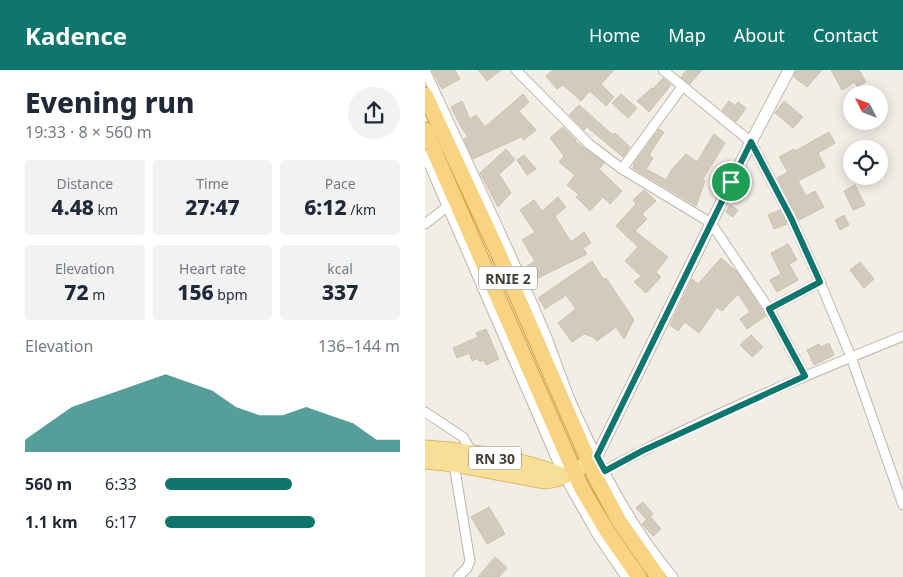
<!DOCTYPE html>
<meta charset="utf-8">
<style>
:root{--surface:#fff;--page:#f2f2f3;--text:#1f2937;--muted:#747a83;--accent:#0f766e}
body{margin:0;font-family:"Noto Sans",sans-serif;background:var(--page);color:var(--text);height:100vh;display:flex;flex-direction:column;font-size:19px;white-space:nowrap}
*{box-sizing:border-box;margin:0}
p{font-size:16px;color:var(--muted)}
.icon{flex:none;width:28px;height:28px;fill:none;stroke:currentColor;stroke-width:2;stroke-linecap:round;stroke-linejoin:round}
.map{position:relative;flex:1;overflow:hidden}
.sheet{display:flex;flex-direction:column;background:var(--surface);width:425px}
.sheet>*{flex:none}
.needle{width:32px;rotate:312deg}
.buttons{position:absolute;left:418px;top:15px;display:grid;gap:10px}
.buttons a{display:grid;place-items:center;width:45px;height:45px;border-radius:50%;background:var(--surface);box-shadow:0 2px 12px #0003;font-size:25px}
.pin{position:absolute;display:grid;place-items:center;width:42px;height:42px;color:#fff;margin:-21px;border:2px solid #fff;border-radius:50%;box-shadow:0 1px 5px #0007}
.round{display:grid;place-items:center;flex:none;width:52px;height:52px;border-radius:26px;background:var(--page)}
.headline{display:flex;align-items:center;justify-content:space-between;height:85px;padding:0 25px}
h1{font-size:28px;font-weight:800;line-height:38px}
.figures{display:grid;grid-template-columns:repeat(3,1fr);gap:8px;height:85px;padding:5px 25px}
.figures div{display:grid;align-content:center;border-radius:5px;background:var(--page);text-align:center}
.figures b{font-size:21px;font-weight:800}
.figures small{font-size:14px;font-weight:400}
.figures p{font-size:14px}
.chart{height:140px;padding:10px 25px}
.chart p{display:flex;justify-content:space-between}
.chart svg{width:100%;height:90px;margin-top:5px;fill:var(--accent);opacity:.7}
ul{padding:0 25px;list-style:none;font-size:16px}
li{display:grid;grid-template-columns:80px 60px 1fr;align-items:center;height:38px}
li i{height:12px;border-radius:6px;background:var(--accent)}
header{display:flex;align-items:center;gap:30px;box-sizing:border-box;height:70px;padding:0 25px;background:var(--accent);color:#fff}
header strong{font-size:24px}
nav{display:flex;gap:28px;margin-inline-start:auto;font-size:18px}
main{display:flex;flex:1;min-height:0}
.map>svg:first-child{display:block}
.building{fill:#d3cabc;stroke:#cdc2af}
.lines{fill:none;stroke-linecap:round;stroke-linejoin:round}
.minor-casing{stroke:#bdb6a9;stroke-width:11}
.tertiary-casing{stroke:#bdb6a9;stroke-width:13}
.primary-casing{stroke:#ddbb68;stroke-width:17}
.trunk-casing{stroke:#d59e3d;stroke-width:17}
.minor{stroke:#fff;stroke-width:9}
.tertiary{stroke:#fff;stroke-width:11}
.primary{stroke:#f9de98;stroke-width:15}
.trunk{stroke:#f8d482;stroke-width:15}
.route-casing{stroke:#fff;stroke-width:10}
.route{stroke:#0f766e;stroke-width:6}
.labels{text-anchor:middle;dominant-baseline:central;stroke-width:4;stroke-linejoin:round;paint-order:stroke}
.shield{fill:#fff;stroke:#7c7972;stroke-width:1}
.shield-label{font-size:14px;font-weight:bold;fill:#443f36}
</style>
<header>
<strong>Kadence</strong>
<nav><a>Home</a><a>Map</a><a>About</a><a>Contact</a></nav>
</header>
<main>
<section class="sheet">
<div class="headline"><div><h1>Evening run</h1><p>19:33 · 8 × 560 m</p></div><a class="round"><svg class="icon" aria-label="share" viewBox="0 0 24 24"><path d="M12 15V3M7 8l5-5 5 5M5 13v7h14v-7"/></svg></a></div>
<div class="figures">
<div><p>Distance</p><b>4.48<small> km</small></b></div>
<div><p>Time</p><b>27:47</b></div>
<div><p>Pace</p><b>6:12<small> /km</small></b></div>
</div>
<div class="figures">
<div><p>Elevation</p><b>72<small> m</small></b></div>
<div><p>Heart rate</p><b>156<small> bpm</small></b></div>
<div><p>kcal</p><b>337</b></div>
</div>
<div class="chart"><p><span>Elevation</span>136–144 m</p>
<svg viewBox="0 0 160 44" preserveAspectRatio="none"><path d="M0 44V38L10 30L20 22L30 18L40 14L50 10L60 6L70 10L80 14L90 22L100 26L110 26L120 22L130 26L140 30L150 38L160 38V44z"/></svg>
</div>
<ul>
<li><b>560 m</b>6:33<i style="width:54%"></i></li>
<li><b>1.1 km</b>6:17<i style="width:64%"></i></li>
</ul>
</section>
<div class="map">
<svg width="478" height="507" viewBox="0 0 478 507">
<rect width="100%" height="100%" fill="#f2eee6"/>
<g class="building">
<polygon points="7,0 30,0 35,9 17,19"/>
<polygon points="53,0 76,0 62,11"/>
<polygon points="128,0 189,0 176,14 189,27 181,36 165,21 156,31 138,15 132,19 121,6"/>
<polygon points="262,0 277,0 265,14 256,7"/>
<polygon points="371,0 397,0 382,17 369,7"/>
<polygon points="406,0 434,0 441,12 432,17 430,12 417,20"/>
<polygon points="238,8 246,15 224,42 212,31 227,18 228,19"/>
<polygon points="98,24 104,32 94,41 111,60 99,70 96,67 48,89 39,69 43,67 36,57 26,37 37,31 45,49 51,45 60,57"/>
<polygon points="196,24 212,38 203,48 187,33"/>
<polygon points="304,31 310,36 313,32 321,38 311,52 297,40"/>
<polygon points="359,31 378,47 368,58 350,43"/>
<polygon points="154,35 188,65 190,63 205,77 198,87 162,57 159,60 144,45"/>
<polygon points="138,57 151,70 150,71 179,93 174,99 197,121 185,134 178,127 165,141 151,127 154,125 142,115 150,105 134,92 139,86 125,68"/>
<polygon points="234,59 239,62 224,85 228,88 221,99 241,110 247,99 261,84 272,92 289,64 300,73 278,109 280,111 271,136 208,98 209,96 208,95"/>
<polygon points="404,62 410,73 393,83 400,97 373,111 381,126 390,121 399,137 374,150 352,108 363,102 354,87 369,79 370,81"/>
<polygon points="81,79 90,90 74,104 86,123 73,137 55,103"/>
<polygon points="99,85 111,99 102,105 92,90"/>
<polygon points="430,115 440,135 428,140 419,121"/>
<polygon points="219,120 231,131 217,144 222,149 210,161 243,187 231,202 236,207 221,223 209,212 216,206 200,191 213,177 191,156 211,134 208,130"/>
<polygon points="133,127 141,137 130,146 146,172 159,162 166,173 158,178 162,184 113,208 111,204 103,209 99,198 110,191 97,170 110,162 95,140 109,130 117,141"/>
<polygon points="305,135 313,140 308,147 301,142"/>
<polygon points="355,140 362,154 349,159 343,145"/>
<polygon points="419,145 424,155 415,160 410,150"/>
<polygon points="363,174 372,190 364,194 373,210 352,222 345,210 356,204 346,183"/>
<polygon points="296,188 312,202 341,246 322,259 315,249 325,242 313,224 297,241 292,237 274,263 260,252 253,261 245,255 267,209 273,214"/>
<polygon points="167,191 179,210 181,208 209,250 199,269 191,257 172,271 168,267 159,264 147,272 133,253 151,239 141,225 120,239 113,228"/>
<polygon points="435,192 449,209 439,218 425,200"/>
<polygon points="61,259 74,289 61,295 59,290 55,292 53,288 47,291 44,283 32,288 28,278 53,267 51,263"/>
<polygon points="326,265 338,277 327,287 315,275"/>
<polygon points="404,273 409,285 389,295 382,280 394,274 396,277"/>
<polygon points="218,432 228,444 221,449 211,438"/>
<polygon points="64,437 80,464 62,474 46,447"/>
<polygon points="225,446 236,459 228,466 217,454"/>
<polygon points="70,487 82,498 74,507 53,507"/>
</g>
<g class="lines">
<g class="minor-casing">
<g id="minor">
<path d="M0 0C41 90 85 179 123 270 131 291 138 313 147 334 174 395 205 456 248 507"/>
<polyline points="91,0 164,74 197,99 286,153 344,239 380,306"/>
<polyline points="238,0 326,72 366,148 395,212 426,287 478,435"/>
<polyline points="0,85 139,406 173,466 201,507"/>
<polyline points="197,99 257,17"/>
<polyline points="0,154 23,136"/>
<polyline points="344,239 395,212"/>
<polyline points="0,342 38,367 47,383"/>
<polyline points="29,394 45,491 42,498 33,507"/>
<path d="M179 401C275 349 377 307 478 266"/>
</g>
</g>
<g class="tertiary-casing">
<polyline id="tertiary" points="164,392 172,386 326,72 364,0"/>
</g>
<g class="primary-casing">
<g id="primary">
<path d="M0 378C47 381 96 389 139 406"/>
<path d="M0 391 29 394 119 411C136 410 150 401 164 392"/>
</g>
</g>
<g class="trunk-casing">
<g id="trunk">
<polyline points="0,25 72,180 171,408 194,451 233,507"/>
<polyline points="0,60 156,417 182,461 214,507"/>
</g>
</g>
<use href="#minor" class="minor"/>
<use href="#tertiary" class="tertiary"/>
<use href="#primary" class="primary"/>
<use href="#trunk" class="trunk"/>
</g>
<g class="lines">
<g class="route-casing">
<polygon id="route" points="326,72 366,148 395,212 344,239 380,306 217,381 180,401 172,386"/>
</g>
<use href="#route" class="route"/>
</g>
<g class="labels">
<g class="shield">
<rect x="54" y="196.5" width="58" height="23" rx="4"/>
<rect x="44" y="376.5" width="52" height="23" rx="4"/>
</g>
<g class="shield-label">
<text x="83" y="208">RNIE 2</text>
<text x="70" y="388">RN 30</text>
</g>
</g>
</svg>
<div class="buttons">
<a><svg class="needle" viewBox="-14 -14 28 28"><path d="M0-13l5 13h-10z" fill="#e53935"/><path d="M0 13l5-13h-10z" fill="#747a83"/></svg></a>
<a><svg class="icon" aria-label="locate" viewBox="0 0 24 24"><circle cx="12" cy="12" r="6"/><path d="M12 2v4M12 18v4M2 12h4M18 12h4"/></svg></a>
</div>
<div class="pin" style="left:306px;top:112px;background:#1e9e55"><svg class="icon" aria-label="arrive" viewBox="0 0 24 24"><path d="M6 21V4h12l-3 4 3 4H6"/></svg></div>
</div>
</main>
